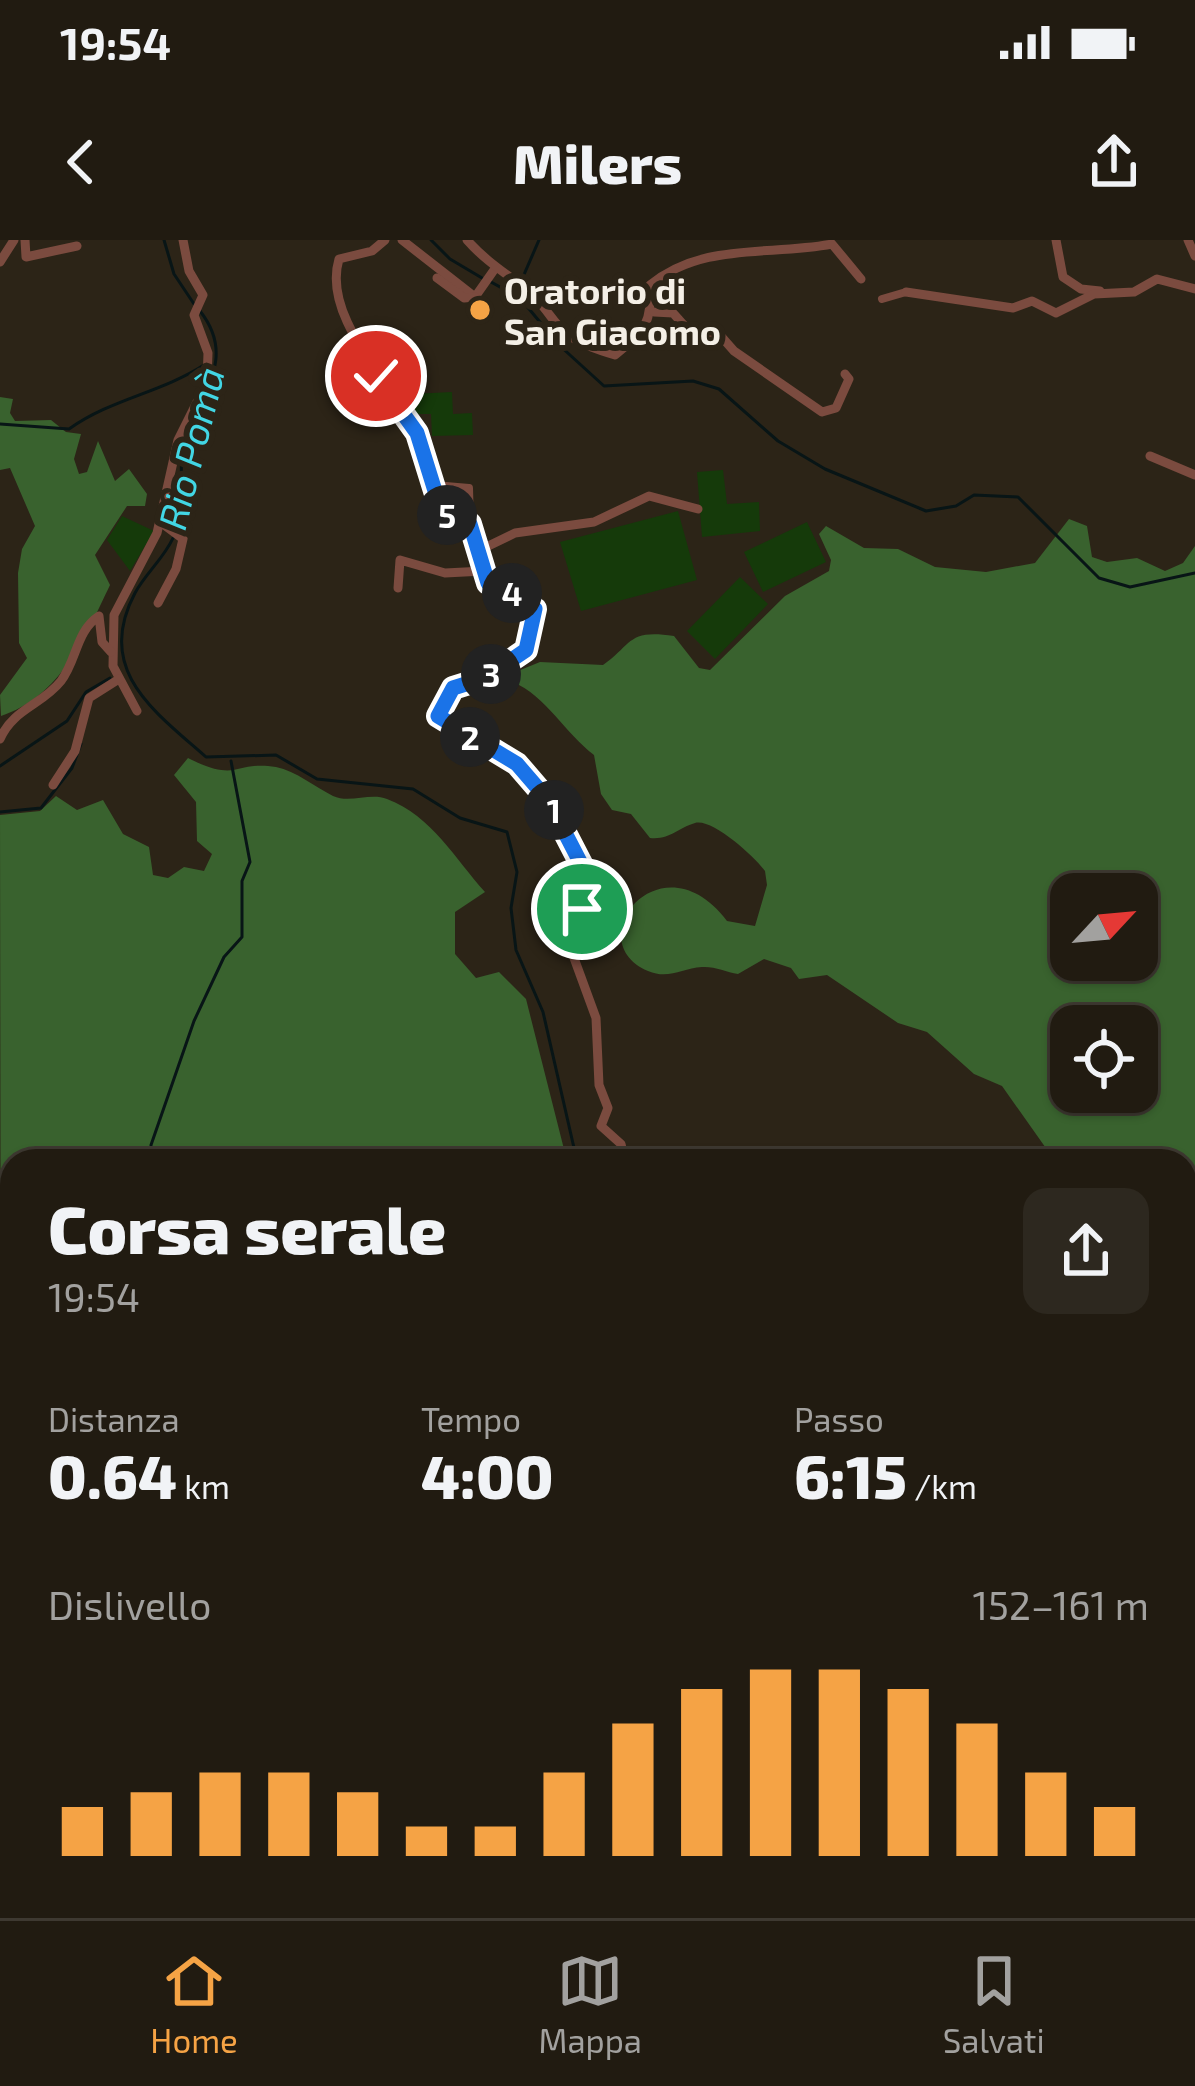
<!DOCTYPE html>
<html lang="it">
<meta charset="utf-8">
<style>
:root{--surface:#211b11;--page:#2d281f;--text:#f1f3f6;--muted:#a2a19f;--line:#3e3931;--accent:#f5a345}
body{margin:0;font-family:"Exo 2",sans-serif;background:var(--page);color:var(--text);height:100vh;display:flex;flex-direction:column;font-size:45px;white-space:nowrap}
*{box-sizing:border-box;margin:0}
p{font-size:39px;color:var(--muted)}
.icon{flex:none;width:66px;height:66px;fill:none;stroke:currentColor;stroke-width:2;stroke-linecap:round;stroke-linejoin:round}
.map{position:relative;flex:1;overflow:hidden}
.panel{position:absolute;left:0px;top:909px;width:1197px;height:771px;display:flex;flex-direction:column;background:var(--surface);border-radius:36px 36px 0 0;box-shadow:0 3px 9px #0004,0 0 0 3px var(--line)}
.panel>*{flex:none}
.needle{width:78px;rotate:64deg}
.controls{position:absolute;left:1050px;top:633px;display:grid;gap:24px}
.controls a{display:grid;place-items:center;width:108px;height:108px;border-radius:24px;background:var(--surface);box-shadow:0 3px 9px #0004,0 0 0 3px var(--line);font-size:60px}
.pin{position:absolute;display:grid;place-items:center;width:102px;height:102px;color:#fff;margin:-51px;border:6px solid #fff;border-radius:50%;box-shadow:0 3px 12px #0007}
.km{position:absolute;width:60px;height:60px;margin:-30px;border-radius:50%;background:#222;color:#fff;font-size:33px;line-height:60px;text-align:center}
.round{display:grid;place-items:center;flex:none;width:126px;height:126px;border-radius:24px;background:var(--page)}
.overview{display:flex;align-items:center;justify-content:space-between;height:204px;padding:0 48px}
h1{font-size:66px;font-weight:800;line-height:90px}
.metrics{display:grid;grid-template-columns:repeat(3,1fr);gap:18px;height:204px;padding:12px 48px}
.metrics div{display:grid;align-content:center}
.metrics b{font-size:60px;font-weight:800}
.metrics small{font-size:33px;font-weight:400}
.metrics p{font-size:33px}
.chart{height:336px;padding:24px 48px}
.chart p{display:flex;justify-content:space-between}
.chart svg{width:100%;height:216px;margin-top:12px;stroke:var(--accent);stroke-width:6}
.status{display:flex;justify-content:space-between;align-items:center;height:84px;padding:0 60px;background:var(--surface);direction:ltr}
.status svg{height:33px;fill:currentColor}
header{display:flex;justify-content:space-between;align-items:center;height:156px;padding:0 48px;background:var(--surface);font-size:54px;font-weight:800}
.tabs{display:flex;justify-content:space-around;align-items:center;height:168px;border-top:3px solid var(--line);background:var(--surface);font-size:33px;color:var(--muted)}
.tabs a{display:grid;justify-items:center;gap:6px}
.tabs .active{color:var(--accent)}
.map>svg:first-child{display:block}
.green{fill:#153a0a}
.forest{fill:#39622e;fill-rule:evenodd}
.lines{fill:none;stroke-linecap:round;stroke-linejoin:round}
.stream{stroke:#081516;stroke-width:3}
.pedestrian{stroke:#7b4b3f;stroke-width:8}
.minor{stroke:#7b4b3f;stroke-width:9}
.route-casing{stroke:#fff;stroke-width:24}
.route{stroke:#1a73e8;stroke-width:15}
.poi-dot{fill:#f5a345;stroke:#2c2417;stroke-width:4.5}
.labels{text-anchor:middle;dominant-baseline:central;stroke-width:12;stroke-linejoin:round;paint-order:stroke}
.poi-label{font-size:36px;font-weight:bold;fill:#f4efe6;stroke:#2c2417;text-anchor:start}
.water-label{font-size:39px;font-style:italic;fill:#42d6e4;stroke:#2c2417}
</style>
<div class="status"><b>19:54</b><svg viewBox="0 0 49 12"><path d="M0 12V9h3v3zM5 12V6h3v6zM10 12V3h3v9zM15 12V0h3v12zM26 1h20v11H26zM47 4h2v5h-2z"/></svg></div>
<header><svg class="icon" aria-label="back" viewBox="0 0 24 24"><path d="M15 5l-7 7 7 7"/></svg>Milers<svg class="icon" aria-label="share" viewBox="0 0 24 24"><path d="M12 15V3M7 8l5-5 5 5M5 13v7h14v-7"/></svg></header>
<div class="map">
<svg width="1195" height="1678" viewBox="0 0 1195 1678">
<rect width="100%" height="100%" fill="#2c2417"/>
<g class="green">
<polygon points="452,152 453,174 472,173 473,195 432,196 431,174 412,174 411,154"/>
<polygon points="723,230 727,264 759,262 760,291 702,297 697,232"/>
<polygon points="678,271 697,340 581,371 560,302"/>
<polygon points="122,276 154,291 130,331 107,300"/>
<polygon points="807,282 826,322 763,352 744,312"/>
<polygon points="740,337 768,364 715,419 687,391"/>
</g>
<g class="forest">
<path d="M0 157 13 159 10 173 15 181 51 180 66 192 81 194 74 219 79 234 87 232 98 201 115 241 129 229 147 254 145 266H127L95 315 110 345C85 397 61 456 1 476L0 455 27 418 19 403 18 333 22 309 35 286 10 228 0 230Z"/>
<path d="M1069 279 1087 286 1092 317 1107 322 1137 318 1165 331 1183 323 1195 306V1225L1185 1214V921H1055L1002 846 974 834 927 792 898 783 827 735 799 739 791 728 764 719 738 734C726 732 714 726 702 727 682 728 669 740 648 731 577 701 661 594 727 681L755 686 767 645 765 631C754 616 712 578 695 583 678 588 670 600 650 598L631 574 612 570 601 554 594 515C565 493 546 456 513 442V433L540 422 603 425C633 404 627 389 674 396L699 428 710 430 785 356 829 331 831 320 819 294 826 286 864 308 898 309 935 327 986 332 1035 323ZM1137 654V720H1071V654ZM1137 786V852H1071V786Z"/>
<path d="M188 518C239 544 235 520 276 527 296 531 315 547 333 556 350 564 370 552 387 559 432 576 455 619 485 652L455 672V714L476 738 499 732 526 759 567 921H12V1215L7 1218 1 1274 0 575 40 571 56 556 77 570 103 560 123 594 149 607 153 635 168 638 184 627 204 631 212 614 197 601 196 562 174 535Z"/>
<polygon points="12,1343 12,1668 718,1668 721,1678 0,1678 0,1371"/>
</g>
<g class="lines">
<g class="stream">
<polyline points="164,0 174,34 194,64"/>
<polyline points="431,0 450,19 482,38"/>
<polyline points="491,42 520,58 559,105 604,146 693,141 719,149 778,201 825,229 926,271 956,266 974,255 1018,257 1099,338 1130,347 1195,333"/>
<polyline points="516,53 539,0"/>
<path d="M0 184 69 189C111 159 160 153 204 125"/>
<path d="M176 289C187 264 179 239 182 213 190 162 242 124 200 71"/>
<path d="M173 298C164 318 146 333 135 353 94 430 154 471 206 517L276 515 317 539 413 549 460 578 507 592 517 632 511 668 516 710 543 772 577 921"/>
<polyline points="0,526 67,481 86,452 110,438"/>
<polyline points="0,572 41,568 72,528 81,504"/>
<polyline points="151,921 151,905 194,781 224,717 242,697 242,641 250,622 231,521"/>
<polyline points="1185,1498 1195,1497"/>
<polyline points="919,1668 923,1678"/>
<polyline points="108,1678 132,1668"/>
<polyline points="167,1678 168,1668"/>
<polyline points="538,1678 540,1668"/>
<polyline points="723,1678 723,1668"/>
<polyline points="817,1678 821,1668"/>
</g>
<g class="pedestrian">
<polyline points="882,59 906,52"/>
<polyline points="434,245 469,248 470,284"/>
</g>
<g class="minor">
<polyline points="25,0 26,17 77,6"/>
<path d="M385 0 372 11 339 19C321 79 395 145 418 195 428 218 431 244 440 267L470 284 490 345 536 373 526 410 485 438 451 450 438 476 523 529 548 560 593 645 590 661 573 682 570 707 596 778 599 845 608 868 601 886 621 904 625 921"/>
<polyline points="402,0 475,57 494,30"/>
<path d="M467 0C483 18 499 29 518 43 565 78 542 94 615 115 647 89 651 84 650 45 703 2 768 16 832 4L861 39"/>
<polyline points="1056,0 1063,37 1081,49 1100,51"/>
<polyline points="1188,0 1195,16"/>
<polyline points="0,22 14,0"/>
<polyline points="437,38 464,58 475,57"/>
<polyline points="906,52 1013,68 1032,61 1056,73 1094,54 1134,52 1157,39 1195,49"/>
<polyline points="654,72 673,73 690,92 719,94 734,111 822,172 836,168 849,139 845,134"/>
<polyline points="1150,216 1195,235"/>
<polyline points="480,310 515,293 594,282 649,256 698,269"/>
<polyline points="398,348 400,320 445,333 484,331"/>
<polyline points="158,363 176,329 183,299 160,282"/>
<polyline points="137,471 113,426 114,375 157,293 178,200 207,142 208,113 194,75 203,55 189,31 183,0"/>
<path d="M0 499C13 469 42 465 61 441 77 420 76 391 99 376L102 402 111 412"/>
<polyline points="53,545 75,511 89,458 119,439"/>
</g>
</g>
<g class="lines">
<g class="route-casing">
<polyline id="route" points="376,136 417,193 440,267 470,284 488,343 535,369 526,410 485,438 453,448 438,476 517,524 548,560 592,645 590,661 582,669"/>
</g>
<use href="#route" class="route"/>
</g>
<circle class="poi-dot" cx="480" cy="70" r="12"/>
<g class="labels">
<g class="poi-label">
<text x="504" y="49">Oratorio di<tspan x="504" dy="41">San Giacomo</tspan></text>
</g>
<g class="water-label">
<text transform="translate(190 208) rotate(-76)">Rio Pomà</text>
</g>
</g>
</svg>
<div class="controls">
<a><svg class="needle" viewBox="-14 -14 28 28"><path d="M0-13l5 13h-10z" fill="#e53935"/><path d="M0 13l5-13h-10z" fill="#a2a19f"/></svg></a>
<a><svg class="icon" aria-label="locate" viewBox="0 0 24 24"><circle cx="12" cy="12" r="6"/><path d="M12 2v4M12 18v4M2 12h4M18 12h4"/></svg></a>
</div>
<div class="pin" style="left:582px;top:669px;background:#1e9e55"><svg class="icon" aria-label="arrive" viewBox="0 0 24 24"><path d="M6 21V4h12l-3 4 3 4H6"/></svg></div>
<div class="pin" style="left:376px;top:136px;background:#d93025"><svg class="icon" aria-label="check" viewBox="0 0 24 24"><path d="M5 12l5 5 9-10"/></svg></div>
<b class="km" style="left:554px;top:570px">1</b>
<b class="km" style="left:470px;top:497px">2</b>
<b class="km" style="left:491px;top:434px">3</b>
<b class="km" style="left:512px;top:353px">4</b>
<b class="km" style="left:447px;top:275px">5</b>
<section class="panel">
<div class="overview"><div><h1>Corsa serale</h1><p>19:54</p></div><a class="round"><svg class="icon" aria-label="share" viewBox="0 0 24 24"><path d="M12 15V3M7 8l5-5 5 5M5 13v7h14v-7"/></svg></a></div>
<div class="metrics">
<div><p>Distanza</p><b>0.64<small> km</small></b></div>
<div><p>Tempo</p><b>4:00</b></div>
<div><p>Passo</p><b>6:15<small> /km</small></b></div>
</div>
<div class="chart"><p><span>Dislivello</span>152–161 m</p>
<svg viewBox="0 0 160 44" preserveAspectRatio="none"><path d="M5 44V34M15 44V31M25 44V27M35 44V27M45 44V31M55 44V38M65 44V38M75 44V27M85 44V17M95 44V10M105 44V6M115 44V6M125 44V10M135 44V17M145 44V27M155 44V34"/></svg>
</div>
</section>
</div>
<nav class="tabs">
<a class="active"><svg class="icon" aria-label="home" viewBox="0 0 24 24"><path d="M3 11l9-7 9 7M6 9v11h12V9"/></svg>Home</a>
<a><svg class="icon" aria-label="map" viewBox="0 0 24 24"><path d="M3 6l6-2 6 2 6-2v14l-6 2-6-2-6 2zM9 4v14M15 6v14"/></svg>Mappa</a>
<a><svg class="icon" aria-label="saved" viewBox="0 0 24 24"><path d="M7 4h10v16l-5-4-5 4z"/></svg>Salvati</a>
</nav>
